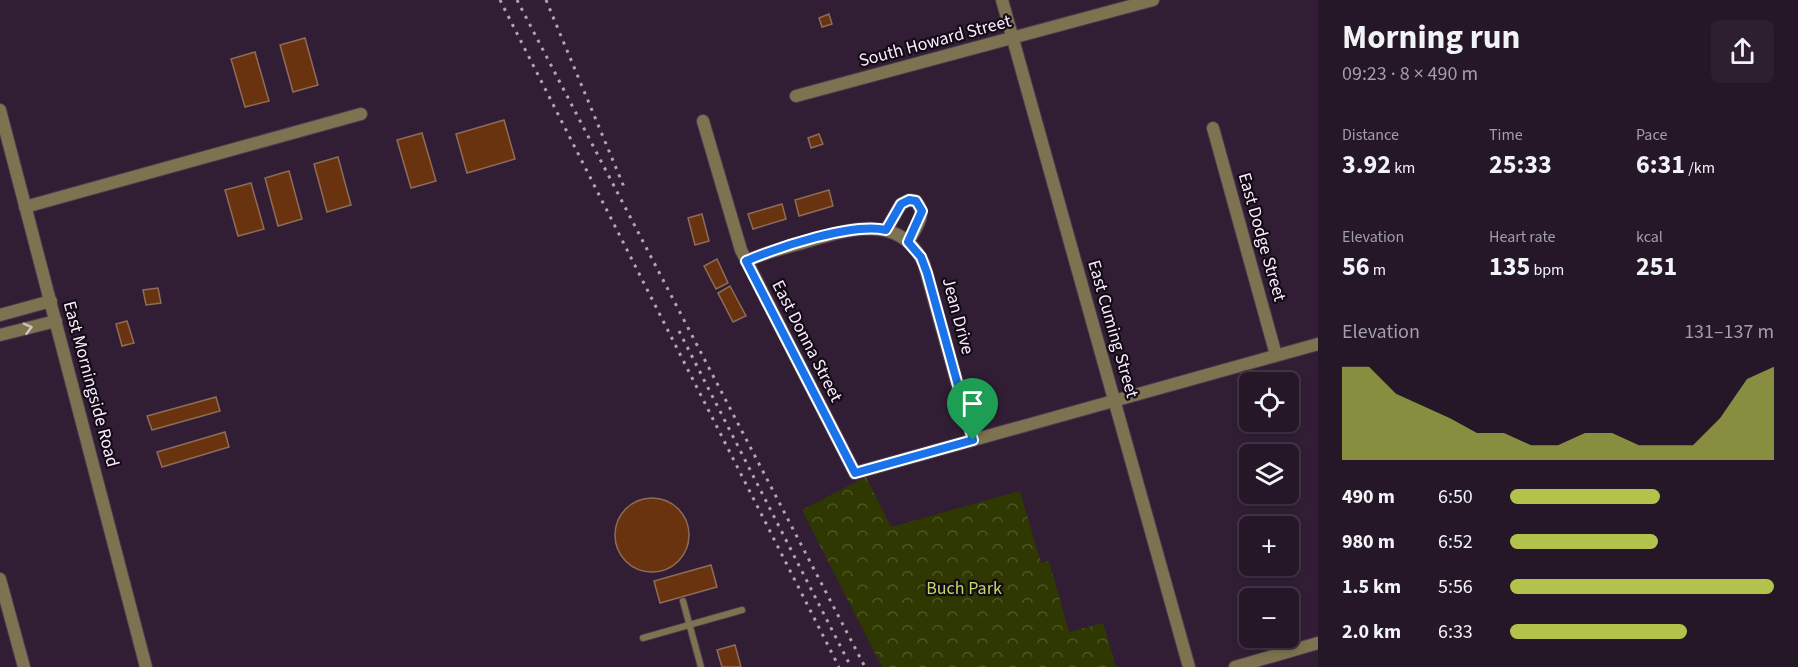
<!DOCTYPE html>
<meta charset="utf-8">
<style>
:root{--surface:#251628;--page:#2d1f30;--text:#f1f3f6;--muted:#a39fa8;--line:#423545;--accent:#b3c24b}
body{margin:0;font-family:"Source Sans 3",sans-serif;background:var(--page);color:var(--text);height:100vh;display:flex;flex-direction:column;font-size:22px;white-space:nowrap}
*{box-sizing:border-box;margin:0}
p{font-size:20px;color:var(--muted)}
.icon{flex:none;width:33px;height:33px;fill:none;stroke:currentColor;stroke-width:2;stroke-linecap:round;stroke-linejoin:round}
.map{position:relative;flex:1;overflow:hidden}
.drawer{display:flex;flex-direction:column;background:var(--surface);width:480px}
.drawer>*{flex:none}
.tools{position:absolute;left:1239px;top:372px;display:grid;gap:12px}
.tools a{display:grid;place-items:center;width:60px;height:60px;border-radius:9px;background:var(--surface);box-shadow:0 3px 9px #0003,0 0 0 2px var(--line);font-size:30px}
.pin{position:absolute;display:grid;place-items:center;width:51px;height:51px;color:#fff;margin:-62px -26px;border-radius:50% 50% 50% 0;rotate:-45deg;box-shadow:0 0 6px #0007}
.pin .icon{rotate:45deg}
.round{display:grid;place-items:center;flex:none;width:63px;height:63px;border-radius:9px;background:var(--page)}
.head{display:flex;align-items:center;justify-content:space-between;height:102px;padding:0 24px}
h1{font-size:33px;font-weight:700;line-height:45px}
.metrics{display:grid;grid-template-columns:repeat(3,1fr);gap:9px;height:102px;padding:6px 24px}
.metrics div{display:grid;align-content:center}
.metrics b{font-size:26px;font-weight:700}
.metrics small{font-size:16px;font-weight:400}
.metrics p{font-size:16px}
.chart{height:168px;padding:12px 24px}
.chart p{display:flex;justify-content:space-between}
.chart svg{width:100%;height:108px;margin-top:6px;fill:var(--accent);opacity:.7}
ul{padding:0 24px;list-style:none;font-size:20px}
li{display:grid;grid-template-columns:96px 72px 1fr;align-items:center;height:45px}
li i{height:15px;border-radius:8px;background:var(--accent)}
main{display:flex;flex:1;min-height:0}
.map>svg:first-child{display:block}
.park{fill:url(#park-crowns)}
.building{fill:#6a330f;stroke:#8d6c5a;stroke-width:1.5}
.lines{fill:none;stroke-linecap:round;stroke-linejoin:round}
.service-casing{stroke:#4d3b51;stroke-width:8}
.minor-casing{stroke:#4d3b51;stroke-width:14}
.tertiary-casing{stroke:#4d3b51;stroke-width:14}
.service{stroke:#7e7350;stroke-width:6}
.minor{stroke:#7e7350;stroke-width:12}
.tertiary{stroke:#7e7350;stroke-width:12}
.rail{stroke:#b2a3b5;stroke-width:3;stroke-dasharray:3 6;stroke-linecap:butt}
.oneway{stroke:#cfc2c0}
.route-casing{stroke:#fff;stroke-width:12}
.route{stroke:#1a73e8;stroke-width:8}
.labels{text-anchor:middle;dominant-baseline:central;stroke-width:4.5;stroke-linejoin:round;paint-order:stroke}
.street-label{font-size:18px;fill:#faedfd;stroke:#140b16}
.park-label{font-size:18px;fill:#bfd966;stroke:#140b16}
</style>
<main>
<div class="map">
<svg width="1318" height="667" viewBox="0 0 1318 667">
<defs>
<pattern id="park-crowns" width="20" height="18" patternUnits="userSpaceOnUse" patternTransform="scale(1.5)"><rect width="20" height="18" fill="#2e3800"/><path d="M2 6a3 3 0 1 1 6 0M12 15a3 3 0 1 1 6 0" fill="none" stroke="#4d5526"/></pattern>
</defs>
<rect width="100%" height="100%" fill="#311e35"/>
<polygon class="park" points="866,477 891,527 1020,491 1041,563 1049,561 1069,632 1103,623 1116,667 882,667 802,510"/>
<g class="building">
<polygon points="829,14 832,24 822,27 819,18"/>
<polygon points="305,38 318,85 293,92 280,45"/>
<polygon points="255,52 269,101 245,107 231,59"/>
<polygon points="504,120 515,159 467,173 456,134"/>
<polygon points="422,133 436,181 411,188 397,140"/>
<polygon points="819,134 823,144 811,148 808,138"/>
<polygon points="338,157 351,205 327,212 314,164"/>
<polygon points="289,171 302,219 278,226 265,178"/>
<polygon points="251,183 264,229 238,236 225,190"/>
<polygon points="829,190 833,206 799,216 795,200"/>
<polygon points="782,204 786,219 753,229 748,214"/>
<polygon points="702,214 709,241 695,245 688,218"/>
<polygon points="717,259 728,283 716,289 704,266"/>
<polygon points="730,286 746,316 733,322 718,293"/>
<polygon points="158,288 161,303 146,305 143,290"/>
<polygon points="127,321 134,343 122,346 116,324"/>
<polygon points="216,397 220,411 152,430 147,416"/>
<polygon points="225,432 229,447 162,467 157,452"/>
<circle cx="652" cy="535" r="37"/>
<polygon points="711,565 717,587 660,603 654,581"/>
<polygon points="735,645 741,667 722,667 717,650"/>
</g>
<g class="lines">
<g class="service-casing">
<g id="service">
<polyline points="683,601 701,667"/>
<polyline points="643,638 742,610"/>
</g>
</g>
<g class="minor-casing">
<g id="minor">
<polyline points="1002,0 1189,667"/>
<polyline points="796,96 1153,0"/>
<polyline points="703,121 741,250 855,473 1318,344"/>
<polyline points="1213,128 1276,355"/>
<polyline points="25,207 361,114"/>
<path d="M886 230 901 204 909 200 916 201C928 215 915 229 908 242"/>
<path d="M746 261C766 252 788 247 809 241 850 229 901 213 924 264L973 440"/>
<polyline points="0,315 51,301"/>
<polyline points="0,335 56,321"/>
<polyline points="0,579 24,667"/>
</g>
</g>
<g class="tertiary-casing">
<g id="tertiary">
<polyline points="0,110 146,667"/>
<polyline points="1235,667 1318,643"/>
</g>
</g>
<use href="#service" class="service"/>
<use href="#minor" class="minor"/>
<use href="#tertiary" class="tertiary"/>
<g class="rail">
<polyline points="500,0 839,667"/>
<polyline points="517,0 865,667"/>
<polyline points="546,0 624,187"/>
<polyline points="679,331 851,667"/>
</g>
</g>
<defs><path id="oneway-chevron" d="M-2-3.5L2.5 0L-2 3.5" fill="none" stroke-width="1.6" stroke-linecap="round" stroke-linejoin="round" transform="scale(1.5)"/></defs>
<use class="oneway" href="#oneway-chevron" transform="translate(28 328) rotate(-15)"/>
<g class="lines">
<g class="route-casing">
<path id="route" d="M909 200 916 201 922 211 908 242 921 257 927 273 973 440 855 473 746 261C779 247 853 222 886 230L901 204Z"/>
</g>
<use href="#route" class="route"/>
</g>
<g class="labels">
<g class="street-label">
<text transform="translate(935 41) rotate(-15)">South Howard Street</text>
<text transform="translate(1262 237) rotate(74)">East Dodge Street</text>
<text transform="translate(958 316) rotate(75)">Jean Drive</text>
<text transform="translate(1113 329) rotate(74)">East Cuming Street</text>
<text transform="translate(807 341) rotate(63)">East Donna Street</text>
<text transform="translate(91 384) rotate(75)">East Morningside Road</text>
</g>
<g class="park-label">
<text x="964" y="588">Buch Park</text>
</g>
</g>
</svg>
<div class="tools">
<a><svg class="icon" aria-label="locate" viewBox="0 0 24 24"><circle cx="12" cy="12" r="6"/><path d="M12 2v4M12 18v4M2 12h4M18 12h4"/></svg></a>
<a><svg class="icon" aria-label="layers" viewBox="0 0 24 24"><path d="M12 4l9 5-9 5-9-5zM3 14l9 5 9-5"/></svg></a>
<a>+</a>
<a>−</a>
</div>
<div class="pin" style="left:973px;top:440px;background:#1e9e55"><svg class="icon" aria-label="arrive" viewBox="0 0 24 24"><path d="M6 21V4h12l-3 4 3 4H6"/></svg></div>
</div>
<section class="drawer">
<div class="head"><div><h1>Morning run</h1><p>09:23 · 8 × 490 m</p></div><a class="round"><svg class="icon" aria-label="share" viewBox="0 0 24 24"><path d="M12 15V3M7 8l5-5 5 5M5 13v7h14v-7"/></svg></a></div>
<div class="metrics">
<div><p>Distance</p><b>3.92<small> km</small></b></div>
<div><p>Time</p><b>25:33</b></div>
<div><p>Pace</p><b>6:31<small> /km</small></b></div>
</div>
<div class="metrics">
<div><p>Elevation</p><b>56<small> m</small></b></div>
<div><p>Heart rate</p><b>135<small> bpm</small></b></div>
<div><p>kcal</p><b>251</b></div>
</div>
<div class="chart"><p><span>Elevation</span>131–137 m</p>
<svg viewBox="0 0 160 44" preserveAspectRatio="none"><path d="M0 44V6L10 6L20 17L30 22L40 27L50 33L60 33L70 38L80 38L90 33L100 33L110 38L120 38L130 38L140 27L150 11L160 6V44z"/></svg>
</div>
<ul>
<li><b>490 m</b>6:50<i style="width:57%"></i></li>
<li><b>980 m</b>6:52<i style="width:56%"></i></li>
<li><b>1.5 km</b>5:56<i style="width:100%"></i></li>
<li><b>2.0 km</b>6:33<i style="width:67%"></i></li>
</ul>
</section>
</main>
